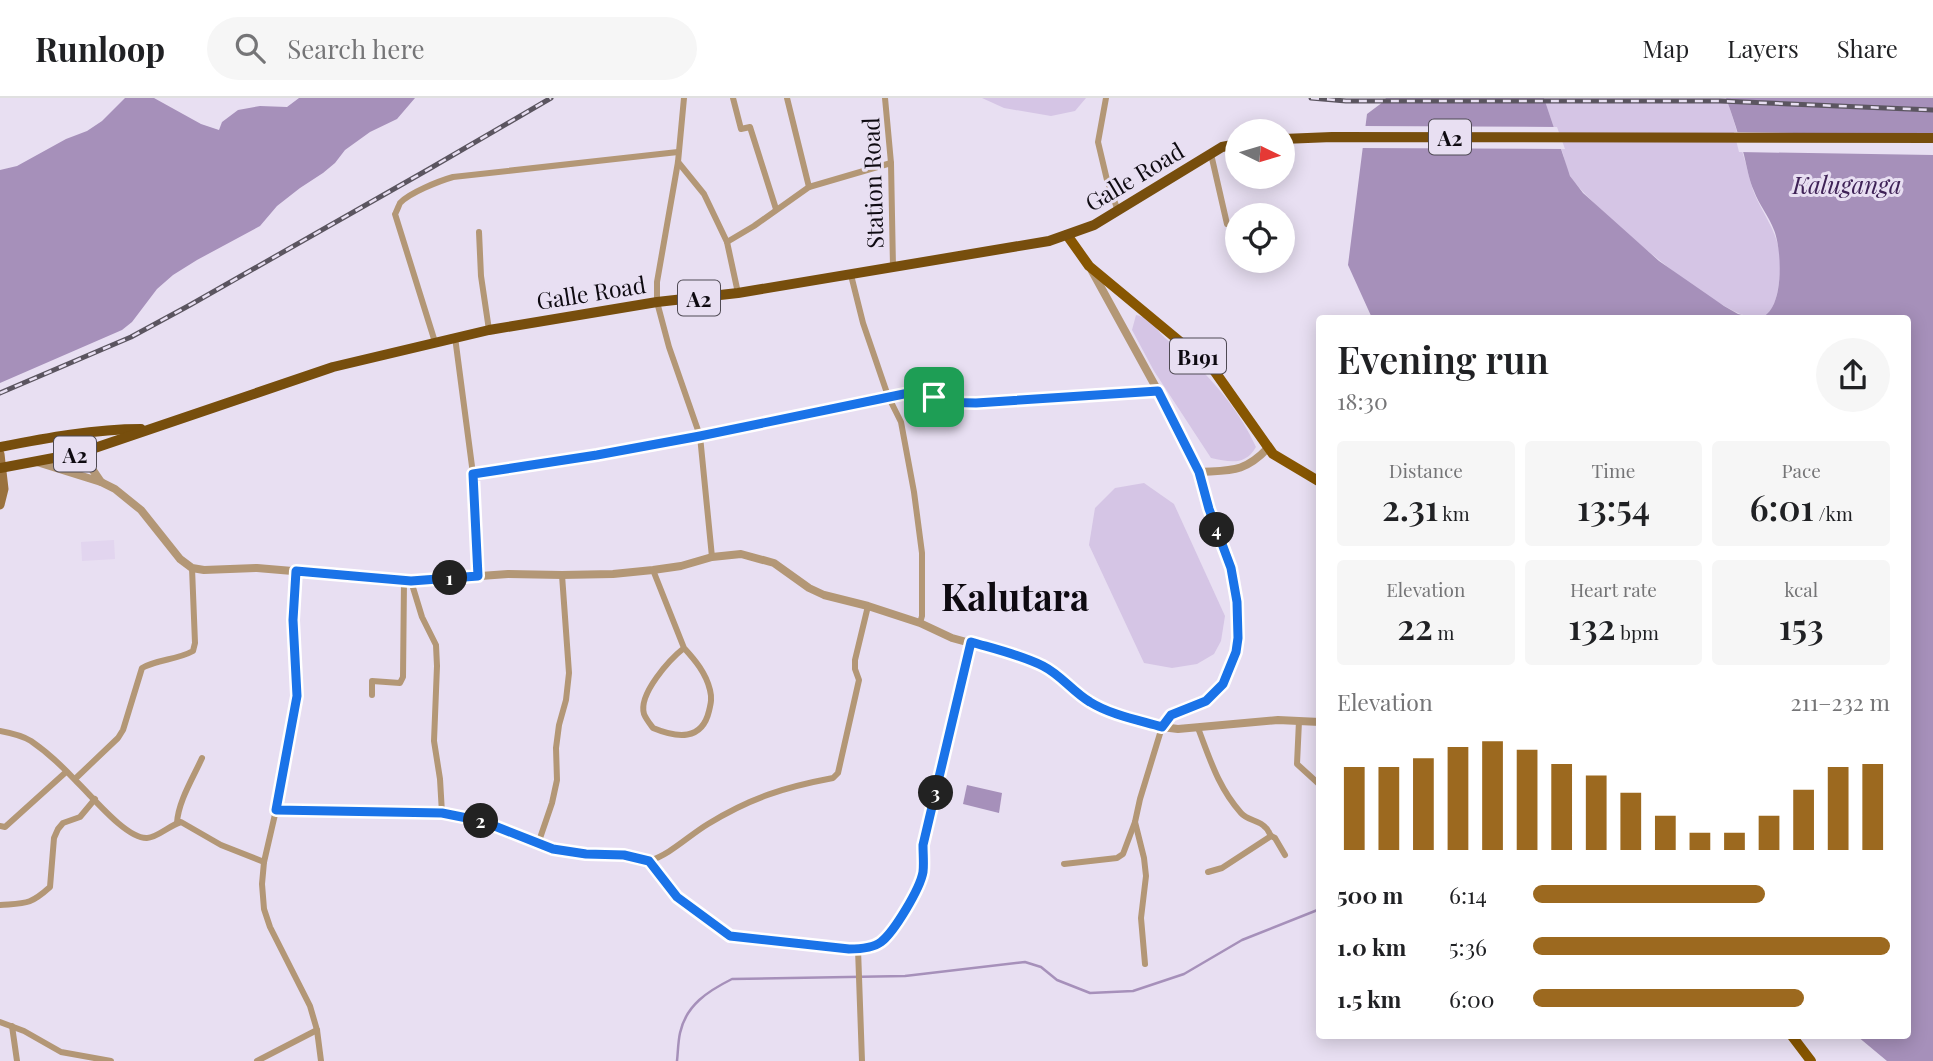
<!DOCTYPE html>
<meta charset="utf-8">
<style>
:root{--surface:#fff;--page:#f6f6f6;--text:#202124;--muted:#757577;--line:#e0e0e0;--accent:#9c691f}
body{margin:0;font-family:"Playfair Display",serif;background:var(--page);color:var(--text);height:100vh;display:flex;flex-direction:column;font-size:26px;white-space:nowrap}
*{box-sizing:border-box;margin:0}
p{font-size:23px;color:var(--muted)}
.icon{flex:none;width:38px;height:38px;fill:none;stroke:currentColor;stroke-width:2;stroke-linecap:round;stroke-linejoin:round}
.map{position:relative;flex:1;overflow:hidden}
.side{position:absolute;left:1316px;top:217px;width:595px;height:724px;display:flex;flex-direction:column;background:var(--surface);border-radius:7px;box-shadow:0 4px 18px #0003}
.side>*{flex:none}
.needle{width:46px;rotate:95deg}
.buttons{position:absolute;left:1225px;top:21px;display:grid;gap:14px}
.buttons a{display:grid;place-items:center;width:70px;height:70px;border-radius:50%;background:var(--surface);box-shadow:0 4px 18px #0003;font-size:35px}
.pin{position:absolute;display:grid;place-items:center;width:60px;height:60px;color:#fff;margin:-30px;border-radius:14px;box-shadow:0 4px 10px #0006}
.km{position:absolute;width:35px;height:35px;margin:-18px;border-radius:50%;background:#222;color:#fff;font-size:19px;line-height:35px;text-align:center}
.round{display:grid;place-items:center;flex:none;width:74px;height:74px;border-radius:37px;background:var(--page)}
.head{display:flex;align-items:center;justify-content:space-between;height:119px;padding:0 21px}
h1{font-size:38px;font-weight:600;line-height:52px}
.figures{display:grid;grid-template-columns:repeat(3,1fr);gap:10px;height:119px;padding:7px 21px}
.figures div{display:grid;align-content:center;border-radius:7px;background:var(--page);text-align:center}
.figures b{font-size:35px;font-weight:600}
.figures small{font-size:19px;font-weight:400}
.figures p{font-size:19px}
.chart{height:196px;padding:14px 21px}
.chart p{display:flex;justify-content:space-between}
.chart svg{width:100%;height:126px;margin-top:7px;stroke:var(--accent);stroke-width:6}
ul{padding:0 21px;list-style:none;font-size:23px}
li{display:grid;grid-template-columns:112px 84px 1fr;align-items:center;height:52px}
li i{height:18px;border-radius:9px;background:var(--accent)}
header{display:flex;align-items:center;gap:42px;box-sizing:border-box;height:98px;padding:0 35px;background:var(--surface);border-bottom:2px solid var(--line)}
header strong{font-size:33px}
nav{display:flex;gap:38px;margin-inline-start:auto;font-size:24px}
.search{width:490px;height:63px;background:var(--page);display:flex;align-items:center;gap:18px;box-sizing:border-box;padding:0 24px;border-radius:38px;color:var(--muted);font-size:26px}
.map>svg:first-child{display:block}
.built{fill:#e2d5ef}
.green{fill:#d5c5e5}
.water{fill:#a690ba}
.pier{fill:#e8dff2}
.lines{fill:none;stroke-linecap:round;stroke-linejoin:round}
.stream{stroke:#a690ba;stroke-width:2.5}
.minor{stroke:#b39776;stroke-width:6}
.tertiary{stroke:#b39776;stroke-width:8}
.secondary{stroke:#9a723e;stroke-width:9}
.primary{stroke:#875601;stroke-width:10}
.trunk{stroke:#774e0d;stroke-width:10}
.rail-casing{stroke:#5b5560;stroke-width:5}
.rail{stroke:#e8dff2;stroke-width:2.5;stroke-dasharray:8;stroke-linecap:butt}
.route-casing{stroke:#fff;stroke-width:14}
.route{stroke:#1a73e8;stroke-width:9}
.labels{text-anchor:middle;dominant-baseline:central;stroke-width:6;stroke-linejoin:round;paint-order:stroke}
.shield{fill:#e8dff2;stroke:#4f4a54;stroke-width:2}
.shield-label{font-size:21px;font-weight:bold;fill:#0e0a11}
.street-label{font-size:23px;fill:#0e0a11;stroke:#e8dff2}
.water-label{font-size:24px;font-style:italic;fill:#3f2257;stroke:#e8dff2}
.town-label{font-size:37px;font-weight:bold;fill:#0e0a11;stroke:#e8dff2}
</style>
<header>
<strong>Runloop</strong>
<div class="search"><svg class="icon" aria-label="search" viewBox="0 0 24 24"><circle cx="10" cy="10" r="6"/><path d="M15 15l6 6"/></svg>Search here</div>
<nav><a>Map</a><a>Layers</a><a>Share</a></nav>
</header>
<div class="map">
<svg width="1933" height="963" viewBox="0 0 1933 963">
<rect width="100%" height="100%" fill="#e8dff2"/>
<polygon class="built" points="114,442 115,461 82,463 81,444"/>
<g class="green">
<polygon points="982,0 1086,0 1075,13 1051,18 1004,10"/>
<path d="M1544 0H1726C1733 19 1738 37 1743 56 1747 68 1749 81 1753 92 1762 116 1779 134 1780 161 1781 175 1778 214 1763 220 1731 231 1592 109 1572 81 1567 73 1565 64 1563 56 1556 37 1550 19 1544 0Z"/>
<path d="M1136 217C1154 221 1153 228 1165 240 1173 247 1182 254 1190 261 1217 286 1241 316 1256 349 1245 368 1230 364 1211 360L1154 273 1132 232Z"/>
<polygon points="1144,385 1174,406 1225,518 1221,543 1214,556 1197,566 1172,570 1144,565 1089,447 1095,410 1115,390"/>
</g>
<g class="water">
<polygon points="125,0 154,0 201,26 219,32 222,24 238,12 260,8 287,9 299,0 415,0 397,21 370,34 345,52 335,65 323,75 300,90 277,108 260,128 197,162 173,177 157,191 132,224 122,232 0,285 0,72 17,68 66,41 87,33 102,23"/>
<polygon points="1386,0 1544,0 1570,78 1583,95 1659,163 1724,208 1738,216 1754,220 1372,220 1348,167 1367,16 1383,4"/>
<path d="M1726 0H1933V963H1887L1857 938H1908V220H1760C1785 213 1782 151 1774 132 1769 118 1759 107 1754 93 1749 82 1747 69 1744 57 1739 38 1733 19 1726 0Z"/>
<polygon points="967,687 1002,695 999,715 963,706"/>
</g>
<g class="pier">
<polygon points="1362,28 1557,29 1565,51 1359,50"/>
<polygon points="1734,34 1933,37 1933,57 1739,54"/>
</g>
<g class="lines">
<path class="stream" d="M677 963C678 954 678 944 680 935 686 907 708 893 732 881L905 878 1025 864 1041 869 1057 882 1090 895 1133 893 1184 876 1242 842 1320 811"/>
<g class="minor">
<polyline points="684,0 678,64 657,184 657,204 669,249 700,338 712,459"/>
<polyline points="733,0 741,31 750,29 776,111"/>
<polyline points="787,0 809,89"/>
<polyline points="885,0 891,65 893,169"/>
<polyline points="1106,0 1098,44 1107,82 1118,113"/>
<polyline points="1211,56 1227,126"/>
<polyline points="678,64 704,96 727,144 738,195"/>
<polyline points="479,134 481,178 489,232"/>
<polyline points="727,144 754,128 809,89 891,65"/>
<polyline points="851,177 863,225 888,298 901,324 914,394 922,455 922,518 920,525"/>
<polyline points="455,239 473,376 478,478"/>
<path d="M435 244 395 116C396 115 399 107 400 105 409 95 439 83 453 79L678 54"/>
<path d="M473 376 597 357 700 338 928 291C940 308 956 304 976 305L1158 293"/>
<path d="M653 472 684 550C670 561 638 596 644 616 646 621 650 626 653 630 677 640 702 643 709 613 711 605 712 600 710 592 706 575 695 562 684 550"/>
<polyline points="296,473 294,522 297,598 276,712 264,764 262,786 264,811 270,829 310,908 317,932 321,963"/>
<polyline points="411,483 422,519 436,547 437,568 434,643 440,681 442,715"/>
<polyline points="372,597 372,583 400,585 403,579 404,483"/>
<polyline points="1299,623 1297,666 1320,687"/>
<path d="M1198 630C1210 661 1218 689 1241 715 1248 723 1259 722 1265 729 1268 731 1269 735 1271 738"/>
<path d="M0 633C11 635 21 637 31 643 47 654 63 669 76 683 91 697 126 741 147 740 157 740 170 727 181 724L221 747 264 764"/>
<path d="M75 681 118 640 123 632 142 570C158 561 177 562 193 553L195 545 192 470"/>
<polyline points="276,712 442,715 482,723 553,751 586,756 624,757 649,763"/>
<path d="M177 725C178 704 193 680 202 660"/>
<polyline points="0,728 5,729 66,674"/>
<polyline points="538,746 552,705 557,682 556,650 559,627 566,602 569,575 562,477"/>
<path d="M649 763 677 799 730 838 849 851C859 851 873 850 881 844 894 834 920 791 923 774 924 766 923 756 924 747L971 544"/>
<path d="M649 763C671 756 688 738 708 726 750 700 785 689 833 680L838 675 859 582 855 571V562L868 508"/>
<polyline points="1064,766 1117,760 1123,756 1135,724"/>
<polyline points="1208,774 1222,770 1271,738 1275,740 1285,757"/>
<path d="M0 807C26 805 30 807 50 789L54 740 58 731 63 725 80 719 95 701"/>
<polyline points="858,851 862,963"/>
<polyline points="1145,866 1141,820 1146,778 1144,760 1135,724 1140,701 1162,629"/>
<polyline points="0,924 24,933 61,954 111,963"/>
<polyline points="12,928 17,963"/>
<polyline points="257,963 317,932"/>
</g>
<g class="tertiary">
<path d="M1092 173 1158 293 1199 374C1231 372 1244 375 1268 350"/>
<polyline points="69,337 101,384 115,391 141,412 180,461 192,470 204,472 257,470 411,483 508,476 562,477 613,476 653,472 681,468 712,459 741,456 774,465 809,490 824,497 868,508 920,525 952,540 1003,554 1042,567 1056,575 1075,593 1092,605 1115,615 1162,629 1178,631 1278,622 1320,624"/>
<polyline points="37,364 101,384"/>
<polyline points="1162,629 1171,617 1206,603 1223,586 1236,554 1238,540 1237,504 1231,469 1209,411 1199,374"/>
</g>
<polyline class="secondary" points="0,356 4,391 0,407"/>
<g class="primary">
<polyline points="1067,137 1089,168 1213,271 1273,356 1320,384"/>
<polyline points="1792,938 1811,963"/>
</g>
<g class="trunk">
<polyline points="1283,41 1332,39 1933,40"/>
<path d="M0 349C46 340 94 331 141 331"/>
<polyline points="0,370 80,355 333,269 489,232 657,204 738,195 1049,143 1094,127 1222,49 1237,46"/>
</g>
<g class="rail-casing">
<g id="rail">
<polyline points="1311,0 1346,3 1720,3 1933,12"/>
<polyline points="0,295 131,239 190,207 429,71 551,0"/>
</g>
</g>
<use href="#rail" class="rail"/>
</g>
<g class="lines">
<g class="route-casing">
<path id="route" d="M928 291C941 308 956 304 976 305L1158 293 1199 374 1209 411 1231 470 1237 504 1238 540 1236 554 1223 586 1206 603 1171 617 1162 629C1138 622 1111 617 1090 604 1073 594 1061 577 1043 568 1021 557 995 551 971 544L923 747C923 756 924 766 923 774 920 791 894 834 881 844 873 850 859 851 849 851L730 838 677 799 649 763 624 757 586 756 553 751 482 723 442 715 276 712 297 598 293 522 296 473 411 483 478 478 473 376 597 357 700 338Z"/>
</g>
<use href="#route" class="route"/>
</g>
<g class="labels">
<g class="shield">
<rect x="1429" y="21.5" width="42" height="35" rx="5"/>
<rect x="678" y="182.5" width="42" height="35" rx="5"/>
<rect x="1170" y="240.5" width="56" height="35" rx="5"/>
<rect x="54" y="338.5" width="42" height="35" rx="5"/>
</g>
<g class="shield-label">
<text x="1450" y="39">A2</text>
<text x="699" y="200">A2</text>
<text x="1198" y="258">B191</text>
<text x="75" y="356">A2</text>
</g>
<g class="street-label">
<text transform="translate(1134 78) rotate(-31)">Galle Road</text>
<text transform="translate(872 85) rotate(-92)">Station Road</text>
<text transform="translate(591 194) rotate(-9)">Galle Road</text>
</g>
<g class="water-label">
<text x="1847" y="86">Kaluganga</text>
</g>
<g class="town-label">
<text x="1015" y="497">Kalutara</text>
</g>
</g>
</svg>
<div class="buttons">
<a><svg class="needle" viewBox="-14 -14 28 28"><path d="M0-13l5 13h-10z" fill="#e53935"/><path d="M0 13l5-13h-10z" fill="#757577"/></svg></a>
<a><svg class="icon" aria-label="locate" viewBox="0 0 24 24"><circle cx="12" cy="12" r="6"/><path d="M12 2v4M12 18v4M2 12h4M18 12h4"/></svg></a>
</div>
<div class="pin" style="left:934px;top:299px;background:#1e9e55"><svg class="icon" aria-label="arrive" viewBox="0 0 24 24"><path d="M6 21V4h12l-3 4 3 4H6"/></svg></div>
<b class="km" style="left:450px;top:480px">1</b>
<b class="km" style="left:481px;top:723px">2</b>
<b class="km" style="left:936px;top:695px">3</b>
<b class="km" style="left:1217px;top:432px">4</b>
<section class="side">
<div class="head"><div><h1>Evening run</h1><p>18:30</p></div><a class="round"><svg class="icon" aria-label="share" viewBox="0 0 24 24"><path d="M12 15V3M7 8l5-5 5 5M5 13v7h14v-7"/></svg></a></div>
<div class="figures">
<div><p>Distance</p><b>2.31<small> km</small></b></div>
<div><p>Time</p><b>13:54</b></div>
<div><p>Pace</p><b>6:01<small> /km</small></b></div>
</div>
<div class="figures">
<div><p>Elevation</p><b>22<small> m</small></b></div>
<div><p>Heart rate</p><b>132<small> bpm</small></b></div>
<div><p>kcal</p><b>153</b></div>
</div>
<div class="chart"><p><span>Elevation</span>211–232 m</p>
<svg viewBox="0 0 160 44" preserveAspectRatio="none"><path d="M5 44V15M15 44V15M25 44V12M35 44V8M45 44V6M55 44V9M65 44V14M75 44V18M85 44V24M95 44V32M105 44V38M115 44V38M125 44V32M135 44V23M145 44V15M155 44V14"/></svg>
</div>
<ul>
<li><b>500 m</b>6:14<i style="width:65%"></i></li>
<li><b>1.0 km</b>5:36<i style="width:100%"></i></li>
<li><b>1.5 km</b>6:00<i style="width:76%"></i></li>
</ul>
</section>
</div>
